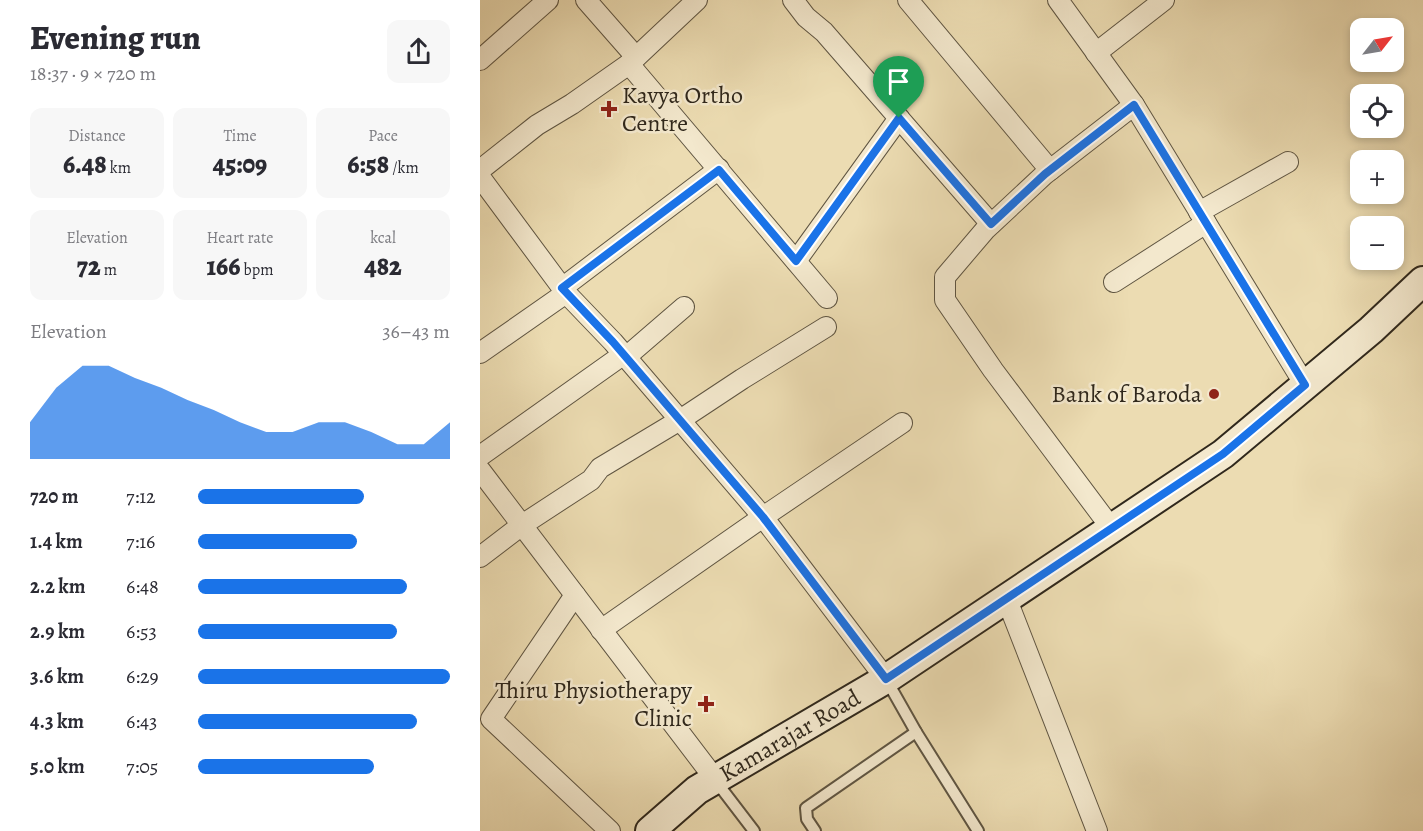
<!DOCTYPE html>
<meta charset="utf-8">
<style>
:root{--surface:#fff;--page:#f7f7f7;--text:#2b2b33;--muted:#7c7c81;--accent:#1a73e8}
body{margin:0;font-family:Alegreya,serif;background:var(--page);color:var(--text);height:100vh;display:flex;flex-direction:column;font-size:22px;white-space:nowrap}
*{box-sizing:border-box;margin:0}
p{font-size:20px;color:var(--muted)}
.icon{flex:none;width:33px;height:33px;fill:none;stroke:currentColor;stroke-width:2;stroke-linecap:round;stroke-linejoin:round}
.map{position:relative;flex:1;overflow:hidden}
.details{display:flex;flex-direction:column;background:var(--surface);width:480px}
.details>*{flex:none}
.needle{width:39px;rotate:59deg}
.fabs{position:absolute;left:870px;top:18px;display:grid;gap:12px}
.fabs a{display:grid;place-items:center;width:54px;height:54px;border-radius:12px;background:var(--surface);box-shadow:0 3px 9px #0003;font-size:30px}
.pin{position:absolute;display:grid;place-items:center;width:51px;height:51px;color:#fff;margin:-62px -26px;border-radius:50% 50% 50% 0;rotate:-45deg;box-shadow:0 0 6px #0007}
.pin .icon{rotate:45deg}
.round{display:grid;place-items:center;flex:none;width:63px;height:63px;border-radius:12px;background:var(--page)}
.summary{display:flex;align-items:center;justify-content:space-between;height:102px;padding:0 30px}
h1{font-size:33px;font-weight:800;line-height:45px}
.stats{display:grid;grid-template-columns:repeat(3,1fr);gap:9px;height:102px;padding:6px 30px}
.stats div{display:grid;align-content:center;border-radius:12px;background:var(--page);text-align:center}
.stats b{font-size:26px;font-weight:800}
.stats small{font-size:16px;font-weight:400}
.stats p{font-size:16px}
.chart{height:168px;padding:12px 30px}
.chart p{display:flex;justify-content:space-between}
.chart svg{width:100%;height:108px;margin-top:6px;fill:var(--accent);opacity:.7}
ul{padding:0 30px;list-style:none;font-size:20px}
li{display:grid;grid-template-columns:96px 72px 1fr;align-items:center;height:45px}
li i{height:15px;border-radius:8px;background:var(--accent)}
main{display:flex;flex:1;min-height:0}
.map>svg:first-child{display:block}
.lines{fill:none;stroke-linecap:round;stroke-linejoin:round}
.lane-casing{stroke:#5f5542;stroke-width:14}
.street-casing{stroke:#5f5542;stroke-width:22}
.secondary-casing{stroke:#30281c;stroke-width:32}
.lane{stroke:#f3e8cd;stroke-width:10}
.street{stroke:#f3e8cd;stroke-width:20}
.secondary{stroke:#f3e8cd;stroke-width:28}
.route-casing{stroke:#fff;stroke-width:12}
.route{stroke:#1a73e8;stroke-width:8}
.poi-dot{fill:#8f2418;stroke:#f3e8cd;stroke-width:2}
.labels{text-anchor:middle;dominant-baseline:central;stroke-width:5;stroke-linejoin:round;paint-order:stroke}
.poi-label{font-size:24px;fill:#30281c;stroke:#f3e8cd;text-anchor:end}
.street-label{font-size:24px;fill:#30281c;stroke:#f3e8cd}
</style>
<main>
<section class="details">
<div class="summary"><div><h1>Evening run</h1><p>18:37 · 9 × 720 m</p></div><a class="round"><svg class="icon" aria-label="share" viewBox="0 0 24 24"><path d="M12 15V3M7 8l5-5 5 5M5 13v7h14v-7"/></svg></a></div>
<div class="stats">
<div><p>Distance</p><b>6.48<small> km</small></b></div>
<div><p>Time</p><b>45:09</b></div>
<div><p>Pace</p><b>6:58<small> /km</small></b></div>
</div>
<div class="stats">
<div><p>Elevation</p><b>72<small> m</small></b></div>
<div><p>Heart rate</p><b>166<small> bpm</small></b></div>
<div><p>kcal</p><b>482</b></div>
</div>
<div class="chart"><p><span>Elevation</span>36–43 m</p>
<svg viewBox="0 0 160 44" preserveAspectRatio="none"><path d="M0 44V29L10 15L20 6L30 6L40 11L50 15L60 20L70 24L80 29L90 33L100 33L110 29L120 29L130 33L140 38L150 38L160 29V44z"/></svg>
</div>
<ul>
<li><b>720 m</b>7:12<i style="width:66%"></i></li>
<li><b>1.4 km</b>7:16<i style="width:63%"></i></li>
<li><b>2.2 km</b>6:48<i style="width:83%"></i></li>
<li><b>2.9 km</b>6:53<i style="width:79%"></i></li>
<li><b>3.6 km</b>6:29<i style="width:100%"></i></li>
<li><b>4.3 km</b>6:43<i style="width:87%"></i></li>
<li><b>5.0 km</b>7:05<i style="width:70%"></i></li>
</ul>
</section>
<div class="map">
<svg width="943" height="831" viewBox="0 0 943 831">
<rect width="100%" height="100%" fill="#ecdcb2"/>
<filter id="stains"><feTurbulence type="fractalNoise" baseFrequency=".00333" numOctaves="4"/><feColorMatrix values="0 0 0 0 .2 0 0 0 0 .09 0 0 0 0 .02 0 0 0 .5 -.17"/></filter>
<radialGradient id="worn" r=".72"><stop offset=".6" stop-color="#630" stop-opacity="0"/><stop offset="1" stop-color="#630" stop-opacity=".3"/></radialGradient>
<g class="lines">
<g class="lane-casing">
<g id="lane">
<polyline points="406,679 436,732 498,831"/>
<polyline points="235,780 274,831"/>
<polyline points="335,831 327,819 326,808 436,732"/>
</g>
</g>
<g class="street-casing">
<g id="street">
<polyline points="106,0 156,57"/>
<polyline points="313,0 326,17 344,32 511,224"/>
<polyline points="428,0 570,170"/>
<polyline points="578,0 654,105"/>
<polyline points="616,53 684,0"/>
<polyline points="0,60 68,0"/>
<polyline points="149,64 347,298"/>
<polyline points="0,170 57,125 92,104 149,64 217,0"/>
<polyline points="0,177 86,293 133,342 283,517 406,679"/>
<polyline points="719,212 808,162"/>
<polyline points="316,261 419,118"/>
<polyline points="634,282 726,223"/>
<polyline points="82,288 239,169"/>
<polyline points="0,353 86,293"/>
<polyline points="146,357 204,307"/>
<polyline points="0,456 144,354"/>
<polyline points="0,470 235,779"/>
<polyline points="632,529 513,370 465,300 465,277 505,230 565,174 654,105 825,385"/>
<polyline points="0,557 42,525 111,480 120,468 200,420 262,379 346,327"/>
<polyline points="95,595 11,719 130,831"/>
<polyline points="527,600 617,831"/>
<polyline points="121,630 283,517 422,423"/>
</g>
</g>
<g class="secondary-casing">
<g id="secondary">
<path id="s1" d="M170 831 217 790 406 679 743 454 891 330 943 281"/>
</g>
</g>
<use href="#lane" class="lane"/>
<use href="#street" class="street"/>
<use href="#secondary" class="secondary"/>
</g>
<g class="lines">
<g class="route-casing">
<polygon id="route" points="654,105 825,385 743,454 406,679 283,517 133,342 82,288 239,170 316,261 419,118 511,224 565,174"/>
</g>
<use href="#route" class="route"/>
</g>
<g class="poi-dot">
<path d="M126 100h6v6h6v6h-6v6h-6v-6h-6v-6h6z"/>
<circle cx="734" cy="394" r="6"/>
<path d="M223 695h6v6h6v6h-6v6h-6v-6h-6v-6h6z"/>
</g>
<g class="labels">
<g class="poi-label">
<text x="142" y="95" text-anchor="start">Kavya Ortho<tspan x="142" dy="28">Centre</tspan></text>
<text x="722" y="394">Bank of Baroda</text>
<text x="212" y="690">Thiru Physiotherapy<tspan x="212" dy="28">Clinic</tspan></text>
</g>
<g class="street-label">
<text stroke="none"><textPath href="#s1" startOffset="170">Kamarajar Road</textPath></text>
</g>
</g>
<rect width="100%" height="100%" filter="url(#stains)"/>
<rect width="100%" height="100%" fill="url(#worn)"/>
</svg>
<div class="fabs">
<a><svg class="needle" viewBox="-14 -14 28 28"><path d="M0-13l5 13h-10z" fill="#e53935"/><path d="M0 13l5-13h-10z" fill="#7c7c81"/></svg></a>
<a><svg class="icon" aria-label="locate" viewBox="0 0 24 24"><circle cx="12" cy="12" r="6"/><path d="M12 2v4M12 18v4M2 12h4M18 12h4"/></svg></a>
<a>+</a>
<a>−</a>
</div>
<div class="pin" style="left:419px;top:118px;background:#1e9e55"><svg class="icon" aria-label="arrive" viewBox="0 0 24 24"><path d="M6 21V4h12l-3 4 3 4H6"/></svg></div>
</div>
</main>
